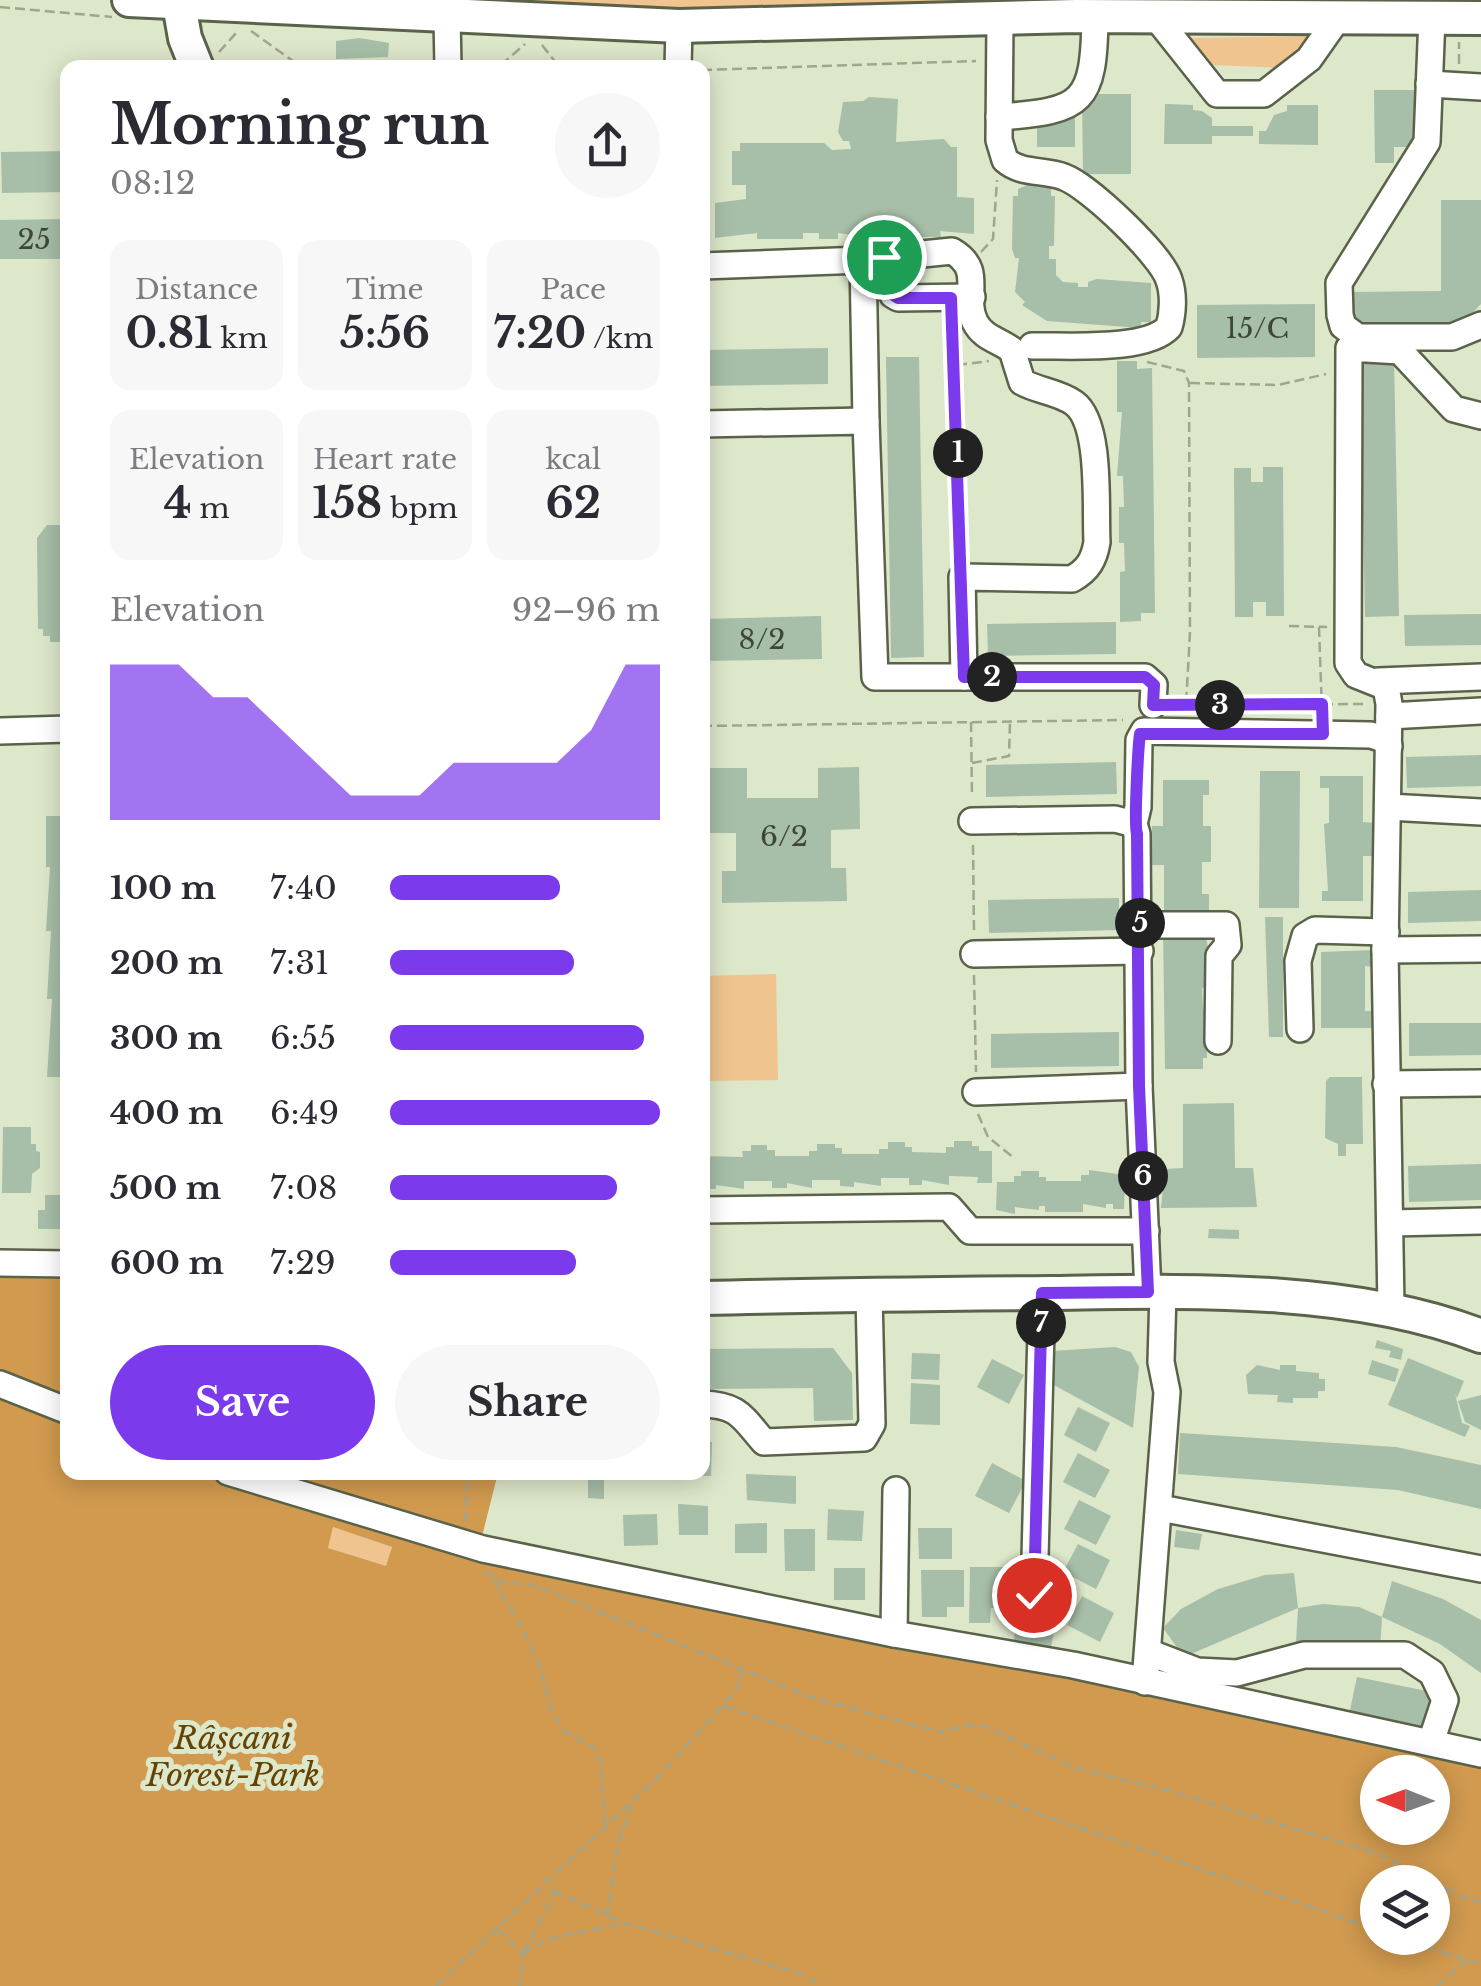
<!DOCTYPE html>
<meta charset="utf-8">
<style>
:root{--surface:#fff;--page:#f7f7f7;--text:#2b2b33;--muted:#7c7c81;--accent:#7c3aed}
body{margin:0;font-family:"Libre Baskerville",serif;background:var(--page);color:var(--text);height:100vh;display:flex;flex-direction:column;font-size:38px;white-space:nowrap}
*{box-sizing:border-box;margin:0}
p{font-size:32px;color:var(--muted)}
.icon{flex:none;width:55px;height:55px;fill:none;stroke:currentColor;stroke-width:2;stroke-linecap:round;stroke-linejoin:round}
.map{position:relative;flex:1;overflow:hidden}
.panel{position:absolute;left:60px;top:60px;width:650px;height:1420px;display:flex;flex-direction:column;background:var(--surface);border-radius:20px;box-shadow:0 5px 25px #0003}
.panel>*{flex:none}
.needle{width:65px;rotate:271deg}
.fabs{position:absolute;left:1360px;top:1755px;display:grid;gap:20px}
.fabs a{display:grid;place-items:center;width:90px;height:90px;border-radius:50%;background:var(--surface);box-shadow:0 5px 25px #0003;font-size:50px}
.pin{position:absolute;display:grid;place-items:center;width:85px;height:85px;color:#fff;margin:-42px;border:5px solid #fff;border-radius:50%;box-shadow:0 2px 10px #0007}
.km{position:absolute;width:50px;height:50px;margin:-25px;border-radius:50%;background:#222;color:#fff;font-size:28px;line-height:50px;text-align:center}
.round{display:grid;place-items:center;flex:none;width:105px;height:105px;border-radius:52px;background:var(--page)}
.overview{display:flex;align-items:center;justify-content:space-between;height:170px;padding:0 50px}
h1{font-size:55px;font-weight:700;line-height:75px}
.metrics{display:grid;grid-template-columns:repeat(3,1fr);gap:15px;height:170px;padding:10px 50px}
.metrics div{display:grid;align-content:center;border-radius:20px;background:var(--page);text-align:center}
.metrics b{font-size:42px;font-weight:700}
.metrics small{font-size:28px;font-weight:400}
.metrics p{font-size:28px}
.chart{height:280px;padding:20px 50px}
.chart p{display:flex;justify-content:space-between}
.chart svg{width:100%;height:180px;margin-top:10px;fill:var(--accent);opacity:.7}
.action{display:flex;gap:20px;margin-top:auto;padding:20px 50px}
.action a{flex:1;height:115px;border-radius:60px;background:var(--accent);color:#fff;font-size:40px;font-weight:700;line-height:115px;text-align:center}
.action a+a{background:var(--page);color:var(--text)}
ul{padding:0 50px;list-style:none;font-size:32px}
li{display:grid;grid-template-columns:160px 120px 1fr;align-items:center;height:75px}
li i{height:25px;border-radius:12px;background:var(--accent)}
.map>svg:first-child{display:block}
.green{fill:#efc48e}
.forest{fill:#d19a4f;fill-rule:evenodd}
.building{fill:#a7bea8}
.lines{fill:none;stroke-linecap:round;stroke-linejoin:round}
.minor-casing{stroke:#5a6349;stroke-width:30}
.major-casing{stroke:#5a6349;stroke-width:38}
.path{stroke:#9ea68f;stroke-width:2.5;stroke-dasharray:10 5;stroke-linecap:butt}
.minor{stroke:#fff;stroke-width:25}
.major{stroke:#fff;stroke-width:32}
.route-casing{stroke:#fff;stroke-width:20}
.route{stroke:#7c3aed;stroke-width:12}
.labels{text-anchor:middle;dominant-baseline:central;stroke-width:10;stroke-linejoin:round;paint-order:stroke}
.number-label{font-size:28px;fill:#3d4638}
.park-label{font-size:32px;font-style:italic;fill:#664203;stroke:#dde7ca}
</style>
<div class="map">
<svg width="1481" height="1986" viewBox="0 0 1481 1986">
<rect width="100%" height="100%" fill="#dde7ca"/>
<g class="green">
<polygon points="523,0 1043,0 1048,6 759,11 520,7"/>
<polygon points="1315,36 1281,68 1211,65 1189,38"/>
<polygon points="776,974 778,1080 703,1081 703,976"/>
<polygon points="333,1527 392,1547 386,1567 328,1548"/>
</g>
<path class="forest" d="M0 1253 67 1256 68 1472 498 1473 478 1552 1481 1764V1986H0ZM333 1527 392 1547 386 1566 328 1548ZM1378 1772H1432V1828H1378ZM1378 1882H1432V1938H1378Z"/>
<g class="building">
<polygon points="359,38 389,43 388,57 336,59 336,41"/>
<polygon points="1374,90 1414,90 1414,147 1394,147 1394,163 1375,163"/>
<polygon points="1082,94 1131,94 1131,174 1083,174"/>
<polygon points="869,97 898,99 896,142 944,139 951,147 957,147 957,197 974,198 974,234 940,231 941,237 894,237 894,230 873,230 873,238 838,233 838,239 819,239 819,233 803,233 803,239 757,239 757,233 715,238 715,203 746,199 746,185 732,185 732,151 740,151 740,143 824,143 832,150 851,149 849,141 843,141 838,132 843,102 863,101"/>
<polygon points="1165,104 1193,105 1193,110 1202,111 1212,118 1212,126 1253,126 1253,136 1212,136 1212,144 1164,144"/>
<polygon points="1287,105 1318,105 1318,145 1259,144 1259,131 1266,131 1274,115 1287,111"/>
<polygon points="1075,118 1075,147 1037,147 1037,119"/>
<polygon points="68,151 68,192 2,193 1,152"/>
<polygon points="1035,182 1051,188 1051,196 1055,196 1054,246 1049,246 1049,259 1056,259 1056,275 1063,282 1078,283 1078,287 1088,287 1088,282 1097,279 1151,283 1151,322 1141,322 1141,328 1047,321 1022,305 1025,302 1015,292 1019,258 1015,258 1012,249 1013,196 1018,196 1018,189"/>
<polygon points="1441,200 1481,200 1481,304 1456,330 1350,330 1350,292 1441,291"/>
<polygon points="68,219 68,259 0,259 0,220"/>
<polygon points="1315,304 1315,357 1197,358 1197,305"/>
<polygon points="828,348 828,384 702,386 702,350"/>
<polygon points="1360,356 1394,356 1399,616 1365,617"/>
<polygon points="886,357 919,357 924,657 891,658"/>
<polygon points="1117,361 1137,361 1137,369 1152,368 1155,613 1141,613 1141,621 1120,622 1120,572 1125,571 1124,543 1119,543 1119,507 1124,507 1123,476 1117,476 1122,412 1117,412"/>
<polygon points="1263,467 1283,467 1284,616 1266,616 1266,602 1253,602 1253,617 1235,617 1234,468 1251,468 1251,482 1263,482"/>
<polygon points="47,525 64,525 68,530 66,642 50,642 50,636 43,636 43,629 38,629 37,538"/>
<polygon points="1481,614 1481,645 1405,646 1404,615"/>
<polygon points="821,616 822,659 702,661 702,619"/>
<polygon points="1116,622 1116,654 988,656 987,624"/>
<polygon points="1481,755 1481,786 1407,788 1406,757"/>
<polygon points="1116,762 1117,794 986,797 986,765"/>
<polygon points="859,767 860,829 831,830 831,868 846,868 847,901 722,903 722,871 736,871 736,833 706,833 706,768 747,768 747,798 818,798 818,768"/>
<polygon points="1260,771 1300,771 1299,908 1259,908"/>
<polygon points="1320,776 1363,776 1363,822 1375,823 1375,856 1363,856 1363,901 1322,901 1322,891 1328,891 1324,824 1329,823 1329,788 1320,788"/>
<polygon points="1163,780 1209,780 1209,795 1203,795 1203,826 1211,826 1211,862 1202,862 1202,894 1209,894 1209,911 1164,911 1164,865 1152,865 1152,826 1163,826"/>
<polygon points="46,816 67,816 68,1077 47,1077 52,999 47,999 51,931 46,931 50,867 46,867"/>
<polygon points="1481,890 1481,921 1408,923 1408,892"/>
<polygon points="1119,898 1119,930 989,933 988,900"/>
<polygon points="1265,917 1283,917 1283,1037 1269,1037"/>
<polygon points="1163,927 1201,927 1202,938 1206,938 1210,956 1207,987 1202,988 1203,1009 1207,1010 1207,1058 1203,1058 1203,1069 1165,1069"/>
<polygon points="1373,950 1373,967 1365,966 1365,1011 1374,1011 1374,1028 1321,1028 1321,952"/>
<polygon points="1409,1023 1481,1023 1481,1055 1409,1056"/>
<polygon points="1119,1032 1119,1066 991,1068 991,1034"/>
<polygon points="1330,1077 1362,1077 1363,1144 1346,1144 1346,1156 1338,1156 1338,1144 1325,1138 1326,1081"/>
<polygon points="1234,1103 1235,1168 1253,1168 1257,1207 1161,1208 1165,1169 1183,1168 1183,1104"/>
<polygon points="3,1127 31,1127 31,1144 36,1144 36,1151 40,1152 40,1168 32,1174 31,1193 2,1193"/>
<polygon points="954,1141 972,1141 972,1146 979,1146 979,1151 992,1151 992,1183 977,1183 978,1177 949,1176 949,1185 922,1180 922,1185 909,1185 909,1178 881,1178 881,1186 854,1182 854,1187 840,1186 840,1180 812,1180 812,1188 787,1183 787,1188 772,1188 772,1181 744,1181 744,1189 716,1185 716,1189 703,1189 702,1156 743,1157 742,1151 751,1151 751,1145 767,1145 767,1150 775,1150 775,1156 809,1156 809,1151 817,1151 817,1144 835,1144 835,1148 842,1148 842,1154 879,1154 879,1149 888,1149 888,1142 905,1142 905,1147 912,1147 912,1152 946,1153 946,1147 954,1147"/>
<polygon points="1481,1164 1481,1200 1409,1202 1408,1166"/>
<polygon points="1089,1170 1125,1175 1124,1209 1113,1209 1113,1204 1106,1204 1106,1208 1083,1204 1083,1212 1045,1212 1045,1206 1039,1206 1039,1210 1015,1207 1015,1214 996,1210 997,1182 1014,1182 1014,1176 1021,1176 1021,1171 1039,1171 1039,1177 1046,1177 1046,1181 1081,1181 1081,1175 1089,1175"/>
<polygon points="45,1195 68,1195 68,1229 38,1229 38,1210 45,1210"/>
<polygon points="1209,1229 1239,1230 1239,1239 1208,1238"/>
<polygon points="1377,1340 1403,1349 1401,1360 1389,1357 1391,1351 1375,1348"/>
<polygon points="1115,1347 1131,1352 1139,1367 1133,1428 1050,1383 1051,1351"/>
<polygon points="833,1348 852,1373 853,1420 814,1421 813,1388 702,1389 702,1349"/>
<polygon points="912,1353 940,1354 939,1380 911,1379"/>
<polygon points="1408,1358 1464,1381 1457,1398 1455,1393 1462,1423 1470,1426 1465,1437 1388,1405"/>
<polygon points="992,1359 1024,1375 1009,1404 977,1387"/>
<polygon points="1372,1360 1399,1369 1395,1382 1368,1374"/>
<polygon points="1257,1365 1280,1370 1280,1365 1296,1365 1296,1371 1319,1373 1319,1379 1325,1379 1325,1391 1318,1391 1318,1398 1293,1398 1293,1403 1277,1402 1278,1395 1248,1394 1246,1375"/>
<polygon points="911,1383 940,1385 940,1425 910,1424"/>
<polygon points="1481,1395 1481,1430 1465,1422 1458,1401"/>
<polygon points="1078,1407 1110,1423 1096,1452 1064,1435"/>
<polygon points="1180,1433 1396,1447 1481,1465 1481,1509 1398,1490 1178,1474"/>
<polygon points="702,1442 712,1442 711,1476 702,1476"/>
<polygon points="1078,1453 1110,1470 1095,1498 1063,1482"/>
<polygon points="992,1463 1026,1481 1009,1513 975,1496"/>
<polygon points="588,1472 604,1472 604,1499 588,1498"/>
<polygon points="746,1474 796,1476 796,1504 747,1500"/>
<polygon points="1079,1500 1111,1516 1096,1545 1064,1529"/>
<polygon points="678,1504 708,1506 708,1535 679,1535"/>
<polygon points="828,1509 864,1511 862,1541 827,1540"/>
<polygon points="657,1514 658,1545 624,1546 623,1515"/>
<polygon points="767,1523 767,1553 735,1553 735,1524"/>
<polygon points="918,1528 952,1528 952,1559 919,1559"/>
<polygon points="784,1529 815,1529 815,1571 785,1571"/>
<polygon points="1176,1530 1202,1534 1199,1550 1174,1547"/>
<polygon points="1078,1544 1110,1560 1096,1589 1063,1572"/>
<polygon points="970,1567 1015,1567 1014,1590 1009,1590 1009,1608 991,1608 990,1623 969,1623"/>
<rect x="834" y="1568" width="31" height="32"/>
<polygon points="921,1570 964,1570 964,1607 947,1607 947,1617 922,1617"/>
<polygon points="1294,1573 1298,1608 1184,1657 1163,1628 1181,1609 1218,1589 1265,1575"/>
<polygon points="1392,1581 1443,1599 1481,1620 1481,1673 1440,1644 1382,1617"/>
<polygon points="1082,1596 1114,1613 1100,1642 1067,1625"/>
<polygon points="1323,1604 1359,1607 1382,1617 1380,1650 1296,1643 1298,1608"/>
<polygon points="1016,1624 1054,1631 1050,1653 1013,1647"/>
<polygon points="1357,1677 1432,1692 1424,1730 1349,1715"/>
</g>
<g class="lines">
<g class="minor-casing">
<g id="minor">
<polyline points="1155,16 1217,94 1264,94 1309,59 1340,15"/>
<polyline points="447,17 448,68"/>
<polyline points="1432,17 1427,142 1339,283 1340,315 1343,326 1358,337 1452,337 1481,325"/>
<path d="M1000 19 999 140 1005 160C1022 175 1044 169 1064 177 1089 186 1162 256 1169 280 1174 294 1173 313 1169 327 1146 352 1066 345 1032 346"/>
<polyline points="678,68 679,26"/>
<polyline points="1429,84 1481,87"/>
<path d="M999 117C1084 111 1094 103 1095 16"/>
<polyline points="884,257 893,295 898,298 972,297"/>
<polyline points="863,260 866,421"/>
<path d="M702 266 863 260 952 251C985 270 962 295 975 322 983 338 999 340 1012 350L1022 382C1038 391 1059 392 1074 403 1102 423 1095 509 1097 542 1094 560 1088 570 1072 579L962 577 964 677"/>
<polyline points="702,424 866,421 875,677 1145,677 1154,685 1153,705"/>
<polyline points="1378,681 1481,677"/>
<polyline points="1389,716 1481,711"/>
<polyline points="0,731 68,729"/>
<polyline points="1388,807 1481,812"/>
<polyline points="972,821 1115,819 1134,824 1137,834 1139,1086 1148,1292"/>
<polyline points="1134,824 1138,807 1139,740 1144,731 1371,735 1383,739 1389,746"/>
<polyline points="1140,925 1226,925 1228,945 1219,956 1218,1041"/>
<polyline points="1385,950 1481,949"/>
<polyline points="974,954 1140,951"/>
<polyline points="1300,1029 1298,961 1305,936 1315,930 1386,932"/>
<polyline points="1386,1084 1481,1083"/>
<polyline points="976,1092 1139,1086"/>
<polyline points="702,1210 949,1207 970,1231 1146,1231"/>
<polyline points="1390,1223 1481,1221"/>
<polyline points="0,1263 68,1264"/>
<polyline points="1391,1308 1385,950 1389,704 1386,687 1356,675 1348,663 1349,348 1400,351 1454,409 1481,416"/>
<polyline points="0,1384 68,1411"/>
<path d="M702 1404C739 1405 742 1417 764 1442L864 1438 872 1424 869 1295"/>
<polyline points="228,1472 483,1549 894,1634 1073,1665 1481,1754"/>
<polyline points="1160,1508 1481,1569"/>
<polyline points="1034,1595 1042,1293"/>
<polyline points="894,1634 896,1490"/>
<polyline points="1148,1652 1197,1671 1237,1673 1304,1655 1405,1655 1432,1673 1445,1700 1431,1742"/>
<polyline points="1145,1682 1167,1392 1161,1362 1163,1292"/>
</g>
</g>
<g class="major-casing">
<g id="major">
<polyline points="129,0 679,26 1076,16 1481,18"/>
<polyline points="179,4 185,38 197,68"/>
<path d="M702 1298C819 1295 936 1294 1052 1293 1189 1291 1353 1286 1481 1336"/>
</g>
</g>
<g class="path">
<polyline points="0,7 112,17"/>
<polyline points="251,31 293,61"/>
<polyline points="542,45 560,68"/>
<polyline points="219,52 237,32"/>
<polyline points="1459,64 1459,42"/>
<polyline points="501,65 525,44"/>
<polyline points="467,66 533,68"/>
<polyline points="313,67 314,68"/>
<polyline points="257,68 256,62 424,65"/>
<polyline points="702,70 976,61"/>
<polyline points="981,252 993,239 997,180"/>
<polyline points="953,329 962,556"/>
<polyline points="1147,362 1184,371 1189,383 1190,632 1186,705"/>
<polyline points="957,365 989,361"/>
<polyline points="1190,383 1278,385 1326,374"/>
<polyline points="1289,626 1327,627"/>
<polyline points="1319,627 1322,712"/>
<polyline points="1173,705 1365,704"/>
<polyline points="971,722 972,797"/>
<polyline points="702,726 1123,720"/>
<polyline points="972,763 1009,756 1010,723"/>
<polyline points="973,845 974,932"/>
<polyline points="974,975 976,1072"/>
<polyline points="978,1114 988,1137 1014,1158"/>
<polyline points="465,1521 468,1472"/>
<polyline points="485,1572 505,1583 531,1584 813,1698 941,1732 967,1725 984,1726 1075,1768 1170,1791 1379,1854 1465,1898 1481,1902"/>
<polyline points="494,1580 526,1636 541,1670 552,1712 565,1732 594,1748 600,1760 605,1826"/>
<polyline points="724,1706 1378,1930"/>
<polyline points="554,1891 624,1923"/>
<polyline points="607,1916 618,1843 631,1806"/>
<polyline points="498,1929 523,1954 520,1986"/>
<polyline points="1397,1938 1481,1964"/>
<polyline points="524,1952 552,1898 553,1883"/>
<polyline points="523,1954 547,1939 626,1923 802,1974 821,1986"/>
<polyline points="436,1986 663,1772 736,1690 742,1672"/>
<polyline points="1437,1986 1466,1961"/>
</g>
<use href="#minor" class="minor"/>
<use href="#major" class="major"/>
</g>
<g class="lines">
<g class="route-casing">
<path id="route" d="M884 257 892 294 898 298H951L964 677H1145L1154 685 1153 705 1322 704 1323 734H1140C1138 748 1134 825 1137 834L1139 1086 1148 1292 1042 1293 1034 1595"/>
</g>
<use href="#route" class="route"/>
</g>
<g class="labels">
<g class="number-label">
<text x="34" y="239">25</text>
<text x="1257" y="328">15/C</text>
<text x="762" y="639">8/2</text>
<text x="784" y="836">6/2</text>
</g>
<g class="park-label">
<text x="233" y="1738">Râșcani<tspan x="233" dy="37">Forest-Park</tspan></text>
</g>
</g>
</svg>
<div class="fabs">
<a><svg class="needle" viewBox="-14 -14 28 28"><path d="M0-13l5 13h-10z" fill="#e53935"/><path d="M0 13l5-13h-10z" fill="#7c7c81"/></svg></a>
<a><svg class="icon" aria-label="layers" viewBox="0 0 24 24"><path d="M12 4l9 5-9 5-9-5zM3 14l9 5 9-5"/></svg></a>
</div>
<div class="pin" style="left:884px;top:257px;background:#1e9e55"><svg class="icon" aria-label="arrive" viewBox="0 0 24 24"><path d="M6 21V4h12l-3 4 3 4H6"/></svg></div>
<div class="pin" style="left:1034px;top:1595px;background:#d93025"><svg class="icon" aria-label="check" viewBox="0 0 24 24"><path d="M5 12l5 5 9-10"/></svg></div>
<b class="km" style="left:958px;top:453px">1</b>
<b class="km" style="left:992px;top:677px">2</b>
<b class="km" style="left:1220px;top:705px">3</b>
<b class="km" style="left:1140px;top:923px">5</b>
<b class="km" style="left:1143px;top:1176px">6</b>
<b class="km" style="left:1041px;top:1323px">7</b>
<section class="panel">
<div class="overview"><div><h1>Morning run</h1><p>08:12</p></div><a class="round"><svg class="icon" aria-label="share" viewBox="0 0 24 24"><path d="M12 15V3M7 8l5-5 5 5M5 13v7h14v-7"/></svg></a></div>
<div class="metrics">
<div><p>Distance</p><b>0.81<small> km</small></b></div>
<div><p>Time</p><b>5:56</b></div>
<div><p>Pace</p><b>7:20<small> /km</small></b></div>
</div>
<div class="metrics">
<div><p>Elevation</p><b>4<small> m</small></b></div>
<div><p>Heart rate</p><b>158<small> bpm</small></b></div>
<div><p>kcal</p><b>62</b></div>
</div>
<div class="chart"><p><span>Elevation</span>92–96 m</p>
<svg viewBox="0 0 160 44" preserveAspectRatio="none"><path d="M0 44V6L10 6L20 6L30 14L40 14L50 22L60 30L70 38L80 38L90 38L100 30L110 30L120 30L130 30L140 22L150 6L160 6V44z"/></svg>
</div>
<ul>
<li><b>100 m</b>7:40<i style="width:63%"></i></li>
<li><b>200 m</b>7:31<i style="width:68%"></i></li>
<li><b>300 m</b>6:55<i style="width:94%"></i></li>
<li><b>400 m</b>6:49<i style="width:100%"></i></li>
<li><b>500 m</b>7:08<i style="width:84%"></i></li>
<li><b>600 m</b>7:29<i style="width:69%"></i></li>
</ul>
<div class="action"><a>Save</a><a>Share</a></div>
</section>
</div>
